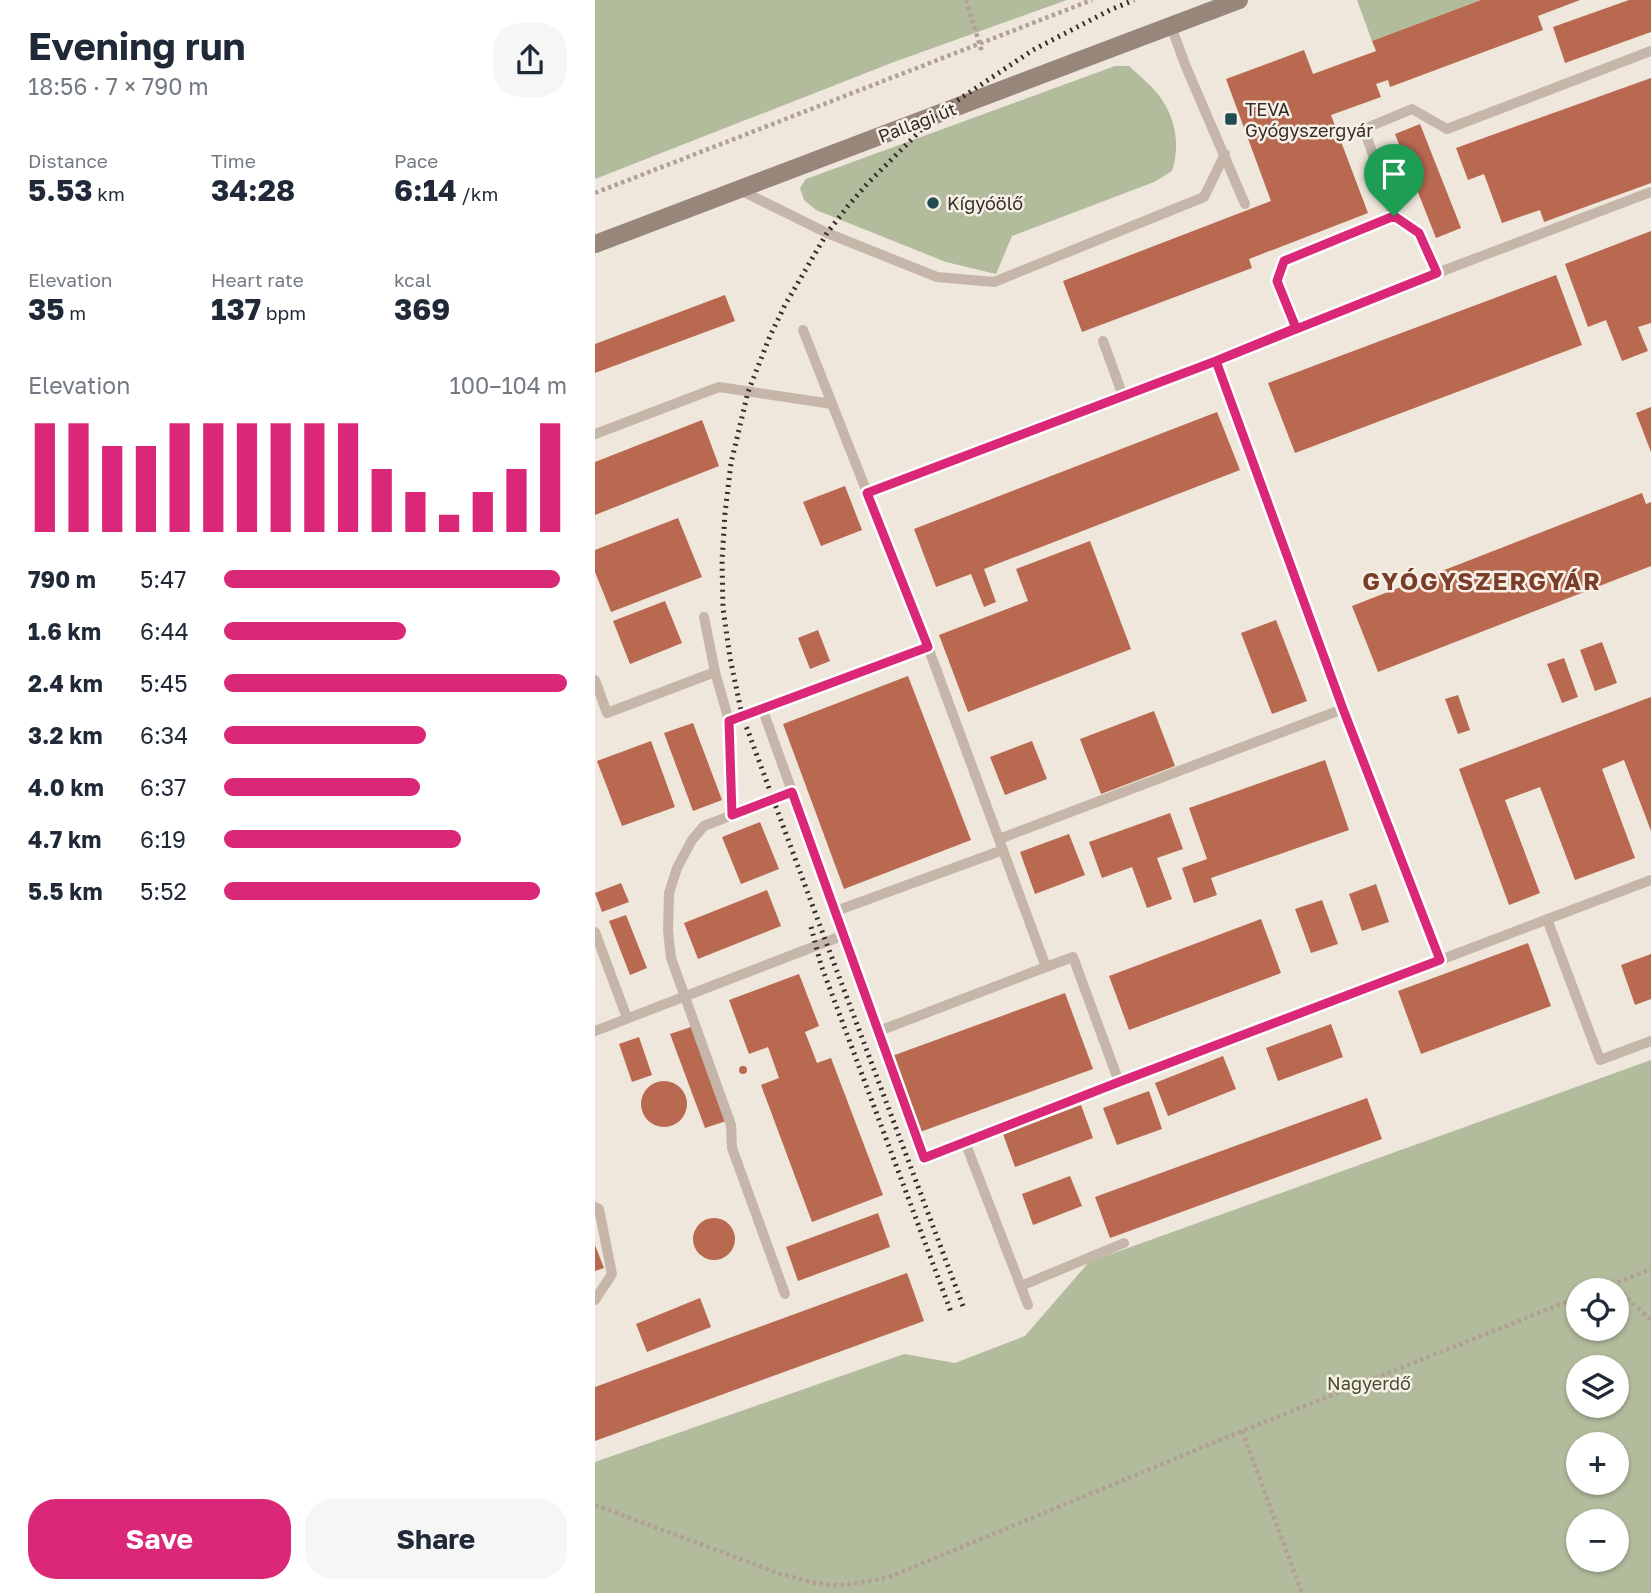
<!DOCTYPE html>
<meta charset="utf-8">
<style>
:root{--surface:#fff;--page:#f6f6f7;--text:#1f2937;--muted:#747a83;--accent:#db2777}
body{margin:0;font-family:"Golos Text",sans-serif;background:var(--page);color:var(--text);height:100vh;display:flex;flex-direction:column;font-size:26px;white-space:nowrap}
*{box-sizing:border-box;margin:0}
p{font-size:23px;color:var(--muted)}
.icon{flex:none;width:38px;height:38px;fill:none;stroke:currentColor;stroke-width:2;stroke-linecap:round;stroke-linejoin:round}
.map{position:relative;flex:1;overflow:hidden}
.side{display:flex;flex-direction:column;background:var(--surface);width:595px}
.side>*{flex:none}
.tools{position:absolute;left:971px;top:1278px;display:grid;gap:14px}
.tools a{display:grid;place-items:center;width:63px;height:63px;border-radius:50%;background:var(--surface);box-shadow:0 2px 5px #0004;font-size:35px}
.pin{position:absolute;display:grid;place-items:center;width:60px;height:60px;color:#fff;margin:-72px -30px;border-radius:50% 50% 50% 0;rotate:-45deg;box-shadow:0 0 7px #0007}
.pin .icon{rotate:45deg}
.round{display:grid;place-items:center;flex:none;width:74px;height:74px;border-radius:28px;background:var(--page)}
.overview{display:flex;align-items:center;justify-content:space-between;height:119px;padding:0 28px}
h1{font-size:38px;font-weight:700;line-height:52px}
.figures{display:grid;grid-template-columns:repeat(3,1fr);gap:10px;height:119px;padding:7px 28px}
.figures div{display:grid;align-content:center}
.figures b{font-size:30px;font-weight:700}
.figures small{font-size:19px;font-weight:400}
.figures p{font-size:19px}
.chart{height:196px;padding:14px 28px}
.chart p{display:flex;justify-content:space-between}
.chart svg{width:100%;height:126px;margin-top:7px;stroke:var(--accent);stroke-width:6}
.action{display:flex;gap:14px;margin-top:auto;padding:14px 28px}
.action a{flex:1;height:80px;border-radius:28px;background:var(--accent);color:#fff;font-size:28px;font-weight:700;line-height:80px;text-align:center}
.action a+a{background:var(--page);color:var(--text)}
ul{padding:0 28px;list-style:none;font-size:23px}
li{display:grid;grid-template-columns:112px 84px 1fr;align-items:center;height:52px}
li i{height:18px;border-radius:9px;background:var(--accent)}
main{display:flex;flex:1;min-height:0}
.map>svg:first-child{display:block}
.green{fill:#b2bc9d;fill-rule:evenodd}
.building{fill:#b86950}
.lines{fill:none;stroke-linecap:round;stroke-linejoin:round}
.path{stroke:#b1a093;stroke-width:4.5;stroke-dasharray:3.5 3.5;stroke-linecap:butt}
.lane{stroke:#c5b6a9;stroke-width:10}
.secondary{stroke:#99867b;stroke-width:18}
.rail{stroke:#332c28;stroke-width:5;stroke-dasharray:2 5;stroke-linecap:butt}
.route-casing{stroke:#fff;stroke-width:14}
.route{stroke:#db2777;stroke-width:9}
.poi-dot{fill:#224d50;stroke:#f7f0e7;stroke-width:2.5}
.labels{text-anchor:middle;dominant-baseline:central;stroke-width:5;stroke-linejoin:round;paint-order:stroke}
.poi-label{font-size:18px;fill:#332c28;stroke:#f7f0e7;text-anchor:start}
.street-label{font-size:18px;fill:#332c28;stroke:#f7f0e7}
.park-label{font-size:18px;fill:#434f2e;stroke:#f7f0e7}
.district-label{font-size:24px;font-weight:bold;letter-spacing:2px;fill:#793d2a;stroke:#f7f0e7}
</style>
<main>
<section class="side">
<div class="overview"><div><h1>Evening run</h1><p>18:56 · 7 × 790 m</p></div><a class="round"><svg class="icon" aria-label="share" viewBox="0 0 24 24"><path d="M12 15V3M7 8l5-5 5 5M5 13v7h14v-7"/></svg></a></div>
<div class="figures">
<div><p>Distance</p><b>5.53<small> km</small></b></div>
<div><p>Time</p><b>34:28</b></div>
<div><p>Pace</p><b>6:14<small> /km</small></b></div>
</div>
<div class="figures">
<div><p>Elevation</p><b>35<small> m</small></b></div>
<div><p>Heart rate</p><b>137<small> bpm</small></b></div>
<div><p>kcal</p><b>369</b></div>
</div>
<div class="chart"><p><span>Elevation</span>100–104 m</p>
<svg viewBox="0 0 160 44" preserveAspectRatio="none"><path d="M5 44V6M15 44V6M25 44V14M35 44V14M45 44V6M55 44V6M65 44V6M75 44V6M85 44V6M95 44V6M105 44V22M115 44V30M125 44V38M135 44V30M145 44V22M155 44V6"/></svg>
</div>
<ul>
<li><b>790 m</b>5:47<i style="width:98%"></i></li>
<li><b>1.6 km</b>6:44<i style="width:53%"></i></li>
<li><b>2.4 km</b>5:45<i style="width:100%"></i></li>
<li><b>3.2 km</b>6:34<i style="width:59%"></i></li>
<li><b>4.0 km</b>6:37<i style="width:57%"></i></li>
<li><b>4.7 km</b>6:19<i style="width:69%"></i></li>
<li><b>5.5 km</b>5:52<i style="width:92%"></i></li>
</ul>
<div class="action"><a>Save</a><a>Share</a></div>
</section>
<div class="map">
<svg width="1056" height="1593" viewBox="0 0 1056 1593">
<rect width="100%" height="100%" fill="#efe6dc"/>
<g class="green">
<polygon points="0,0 472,0 299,62 0,179"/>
<polygon points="762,0 886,0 777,41"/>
<path d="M520 66H534C543 75 554 83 562 93 580 115 586 144 577 171L559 182 417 236 401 274 351 262 221 210 209 200 205 188 211 179Z"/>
<path d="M1056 1060V1593H0V1462L309 1354 360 1363 430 1336 494 1262ZM984 1290H1022V1328H984ZM984 1367H1022V1405H984ZM984 1444H1022V1482H984ZM984 1521H1022V1559H984Z"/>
</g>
<g class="building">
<polygon points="886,0 985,0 943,16 948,30 795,87 793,80 781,84 786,97 736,115 773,213 654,259 657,268 487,332 468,281 676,201 631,79 709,50 718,74 781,51 777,41"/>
<polygon points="1034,0 1056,0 1056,32 970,63 958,27"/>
<polygon points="1056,78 1056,183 949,222 945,210 907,223 889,174 873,180 861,148"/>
<polygon points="825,124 866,228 841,238 800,134"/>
<polygon points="1056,231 1056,323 1043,327 1053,351 1027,361 1011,320 993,327 970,264"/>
<polygon points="961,275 987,345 700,453 673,383"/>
<polygon points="130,295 140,321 0,373 0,344"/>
<polygon points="1056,407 1056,452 1041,413"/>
<polygon points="622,412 645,470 389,569 401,602 389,607 376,574 341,587 319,529"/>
<polygon points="107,420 124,466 0,515 0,462"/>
<polygon points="250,486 267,530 226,546 208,502"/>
<polygon points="1047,493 1051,504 1056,502 1056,566 783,672 757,606"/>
<polygon points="83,518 107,577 16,612 0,572 0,550"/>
<polygon points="495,541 536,649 373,712 344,635 433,601 421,569"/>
<polygon points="70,601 87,643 35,664 18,621"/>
<polygon points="681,620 712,701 677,714 646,633"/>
<polygon points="223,630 235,661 215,669 203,638"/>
<polygon points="1007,642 1022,683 1000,691 985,650"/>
<polygon points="969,658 983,697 967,703 952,664"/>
<polygon points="313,676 376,840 249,889 188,724"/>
<polygon points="863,695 875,730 863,734 850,699"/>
<polygon points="1056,697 1056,831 1029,760 1007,769 1040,858 980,880 945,787 910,800 945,893 914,905 864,769"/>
<polygon points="559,711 580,766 506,794 485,739"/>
<polygon points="98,723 127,800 98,811 69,733"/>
<polygon points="56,741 80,807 27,826 2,761"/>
<polygon points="437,741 452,779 410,795 395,757"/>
<polygon points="730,760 754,830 616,878 622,895 599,903 587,868 612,859 594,808"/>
<polygon points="575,813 588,849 562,858 577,899 552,908 537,867 507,878 494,842"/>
<polygon points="165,822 184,869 146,884 127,837"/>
<polygon points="474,834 490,875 440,894 425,852"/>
<polygon points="26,883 34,902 7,912 0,893"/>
<polygon points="781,884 794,922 767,931 754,894"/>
<polygon points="172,890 186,926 103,959 89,923"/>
<polygon points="727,900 743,944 716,953 700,909"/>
<polygon points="31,915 52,968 35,975 14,921"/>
<polygon points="666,919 686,973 534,1030 514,976"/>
<polygon points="933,943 956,1006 826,1054 803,991"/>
<polygon points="1056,954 1056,999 1040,1005 1026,965"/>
<polygon points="204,974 224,1026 210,1032 222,1063 236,1058 288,1195 217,1222 166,1085 184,1078 173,1047 154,1054 134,1000"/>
<polygon points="470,993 498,1069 325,1132 297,1056"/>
<polygon points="736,1024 748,1057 683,1081 671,1048"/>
<polygon points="96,1027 131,1121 110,1128 75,1034"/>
<polygon points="44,1037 57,1075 37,1082 24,1044"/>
<polygon points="628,1056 641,1089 573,1116 560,1083"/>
<circle cx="148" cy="1070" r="4"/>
<circle cx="69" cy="1104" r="23"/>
<polygon points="554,1091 567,1129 522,1145 508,1108"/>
<polygon points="772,1098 787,1139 515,1238 500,1197"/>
<polygon points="486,1105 498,1138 420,1167 408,1134"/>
<polygon points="475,1176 487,1206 438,1225 427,1194"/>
<polygon points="283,1213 295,1247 203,1281 191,1247"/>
<circle cx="119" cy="1239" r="21"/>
<polygon points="0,1245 9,1268 0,1271"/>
<polygon points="312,1273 329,1321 0,1441 0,1387"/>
<polygon points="105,1298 116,1327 52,1352 41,1324"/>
</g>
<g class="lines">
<g class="path">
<polyline points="371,0 387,52"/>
<polyline points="0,193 497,0"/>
<polyline points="1017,1284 1056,1320"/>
<polyline points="1003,1290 1056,1269"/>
<polyline points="647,1431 707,1593"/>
<path d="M0 1505 186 1574C202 1578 219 1584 236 1585 255 1585 275 1581 294 1577L647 1431 984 1297"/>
</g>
<g class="lane">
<polyline points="576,26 591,67 650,204"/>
<polyline points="145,190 232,233 342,277 399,282 609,197 630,154"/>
<polyline points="842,273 824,233 799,216 769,129 817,109 852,129 1056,51"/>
<polyline points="701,328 682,281 689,260 799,216"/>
<polyline points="208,330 333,647 451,967 478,957 524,1082 1056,880"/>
<polyline points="508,341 528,396"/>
<polyline points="621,361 748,709 845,959"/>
<polyline points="0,434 124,387 237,404"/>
<polyline points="272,493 621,361 701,328 842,273 1056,192"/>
<polyline points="109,617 120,672"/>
<polyline points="0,680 12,713 120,672 134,721 333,647"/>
<polyline points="167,708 329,1158 524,1082"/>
<polyline points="134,721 137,815"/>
<polyline points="404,839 748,709"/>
<polyline points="241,911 408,850"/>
<polyline points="952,919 1005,1060 1056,1041"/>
<polyline points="0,932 32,1018"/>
<polyline points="0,1031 249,935"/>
<polyline points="284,1031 451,967"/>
<polyline points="370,1142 433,1305"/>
<polyline points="0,1207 4,1209 17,1274 0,1300"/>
<polyline points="426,1286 529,1243"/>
<polyline points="190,1294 137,1148 136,1125 76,958 73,931 74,893 82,868 97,840 109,826 197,792"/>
</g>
<polyline class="secondary" points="0,244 644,0"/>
<g class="rail">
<polyline points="216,927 226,965 356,1312"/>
<polyline points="368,1306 231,942 147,715 135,658 128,608 127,561 130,513 136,463 153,392 175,336 190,305 232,233 253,206 272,184 342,114 438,50 515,10 539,0"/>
</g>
</g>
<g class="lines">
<g class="route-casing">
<polyline id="route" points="799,216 689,261 682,281 701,328 621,361 272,493 333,647 134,721 137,815 197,792 329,1158 524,1082 845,960 748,709 621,361 842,273 824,233 799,216"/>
</g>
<use href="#route" class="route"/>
</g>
<g class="poi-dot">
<rect x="629" y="112" width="14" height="14" rx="3.5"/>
<circle cx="338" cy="203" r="7"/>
</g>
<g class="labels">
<g class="poi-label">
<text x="650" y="109">TEVA<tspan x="650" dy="21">Gyógyszergyár</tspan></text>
<text x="352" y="203">Kígyóölő</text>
</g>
<g class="street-label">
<text transform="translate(322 122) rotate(-21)">Pallagi út</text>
</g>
<g class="park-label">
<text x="774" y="1383">Nagyerdő</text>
</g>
<g class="district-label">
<text x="887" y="580">GYÓGYSZERGYÁR</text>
</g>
</g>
</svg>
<div class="tools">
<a><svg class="icon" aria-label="locate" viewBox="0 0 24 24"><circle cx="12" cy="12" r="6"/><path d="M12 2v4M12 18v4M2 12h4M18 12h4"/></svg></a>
<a><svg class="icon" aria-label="layers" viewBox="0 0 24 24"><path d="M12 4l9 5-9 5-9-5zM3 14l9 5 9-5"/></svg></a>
<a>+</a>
<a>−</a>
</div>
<div class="pin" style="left:799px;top:216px;background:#1e9e55"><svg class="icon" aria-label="arrive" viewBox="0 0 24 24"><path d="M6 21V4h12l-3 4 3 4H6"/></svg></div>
</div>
</main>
